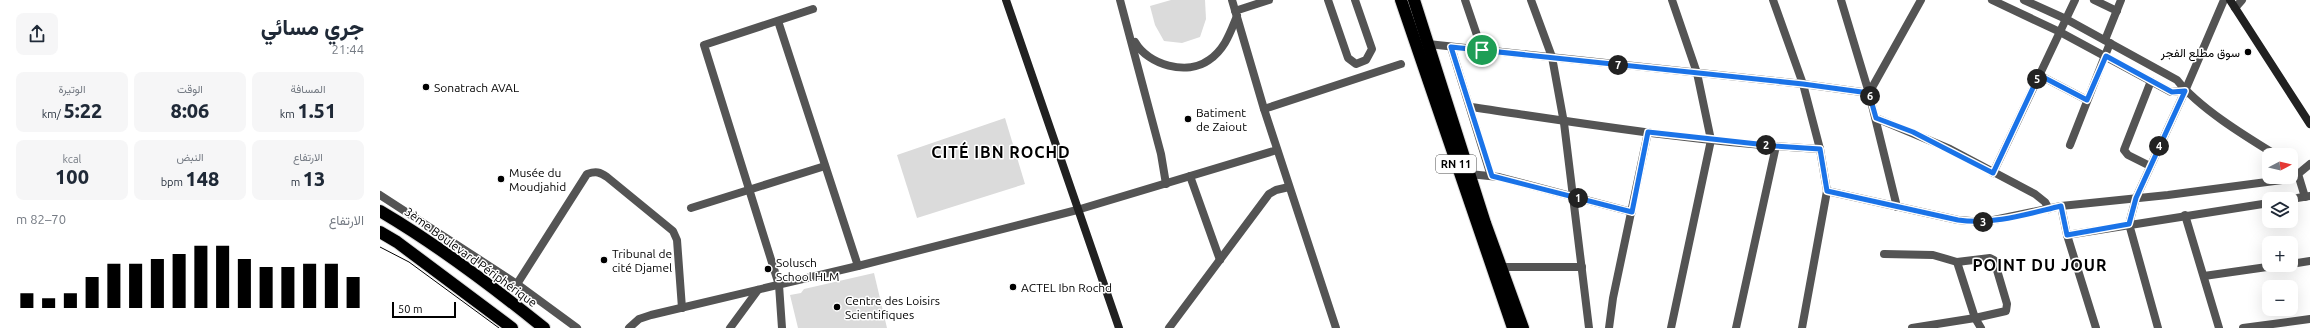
<!DOCTYPE html>
<html lang="ar">
<meta charset="utf-8">
<style>
:root{--surface:#fff;--page:#f6f6f7;--text:#1f2937;--muted:#747a83;--accent:#000}
body{margin:0;font-family:Ubuntu,Vazirmatn,sans-serif;background:var(--page);color:var(--text);direction:rtl;height:100vh;display:flex;flex-direction:column;font-size:15px;white-space:nowrap}
*{box-sizing:border-box;margin:0}
p{font-size:13px;color:var(--muted)}
.icon{flex:none;width:22px;height:22px;fill:none;stroke:currentColor;stroke-width:2;stroke-linecap:round;stroke-linejoin:round}
.map{position:relative;flex:1;overflow:hidden;direction:ltr}
.details{display:flex;flex-direction:column;background:var(--surface);width:380px}
.details>*{flex:none}
.needle{width:26px;rotate:83deg}
.buttons{position:absolute;left:1882px;top:148px;display:grid;gap:8px}
.buttons a{display:grid;place-items:center;width:36px;height:36px;border-radius:8px;background:var(--surface);box-shadow:0 4px 16px #0002;font-size:20px}
.scale{position:absolute;left:12px;bottom:10px;width:64px;box-sizing:border-box;padding-left:4px;border:2px solid #000;border-top:0;font-size:11px;line-height:14px;white-space:nowrap;color:#000;-webkit-text-stroke:3px #fff;paint-order:stroke}
.pin{position:absolute;display:grid;place-items:center;width:34px;height:34px;color:#fff;margin:-17px;border:2px solid #fff;border-radius:50%;box-shadow:0 1px 4px #0007}
.km{position:absolute;width:20px;height:20px;margin:-10px;border-radius:50%;background:#222;color:#fff;font-size:11px;line-height:20px;text-align:center}
.round{display:grid;place-items:center;flex:none;width:42px;height:42px;border-radius:8px;background:var(--page)}
.headline{display:flex;align-items:center;justify-content:space-between;height:68px;padding:0 16px}
h1{font-size:22px;font-weight:800;line-height:30px}
.figures{display:grid;grid-template-columns:repeat(3,1fr);gap:6px;height:68px;padding:4px 16px}
.figures div{display:grid;align-content:center;border-radius:8px;background:var(--page);text-align:center}
.figures b{font-size:20px;font-weight:800}
.figures small{font-size:11px;font-weight:400}
.figures p{font-size:11px}
.chart{height:112px;padding:8px 16px}
.chart p{display:flex;justify-content:space-between}
.chart svg{width:100%;height:72px;margin-top:4px;stroke:var(--accent);stroke-width:6}
main{display:flex;flex:1;min-height:0}
.map>svg:first-child{display:block}
.green{fill:#dbdbdb}
.lines{fill:none;stroke-linecap:round;stroke-linejoin:round}
.highway-casing{stroke:#dbdbdb;stroke-width:14}
.street{stroke:#545454;stroke-width:8}
.secondary{stroke:#212121;stroke-width:8}
.highway{stroke:#000;stroke-width:12}
.tram{stroke:#000;stroke-width:1}
.route-casing{stroke:#fff;stroke-width:8}
.route{stroke:#1a73e8;stroke-width:5}
.poi-dot{fill:#000;stroke:#fff;stroke-width:1.5}
.labels{text-anchor:middle;dominant-baseline:central;stroke-width:3;stroke-linejoin:round;paint-order:stroke}
.shield{fill:#fff;stroke:#4c4c4c;stroke-width:1}
.shield-label{font-size:11px;font-weight:bold;fill:#000}
.poi-label{font-size:12px;fill:#000;stroke:#fff;text-anchor:start}
.street-label{font-size:12px;fill:#000;stroke:#fff}
.district-label{font-size:16px;font-weight:bold;letter-spacing:1px;fill:#000;stroke:#fff}
</style>
<main>
<div class="map">
<svg width="1930" height="328" viewBox="0 0 1930 328">
<rect width="100%" height="100%" fill="#fff"/>
<g class="green">
<polygon points="791,0 825,0 826,19 820,37 802,43 784,41 775,25 770,6"/>
<polygon points="625,118 645,184 537,218 517,155"/>
<polygon points="494,273 507,328 418,328 410,295 421,293 424,289"/>
</g>
<g class="lines">
<g class="highway-casing">
<g id="highway">
<polyline points="1021,0 1133,328"/>
<polyline points="1034,0 1105,223 1143,328"/>
<path d="M0 211C58 245 112 286 164 328"/>
<polyline points="0,232 17,242 132,328"/>
</g>
</g>
<g class="street">
<polyline points="740,0 781,154 786,184"/>
<polyline points="852,0 884,109 956,328"/>
<polyline points="948,0 968,58 976,64 986,60 992,49 975,0"/>
<polyline points="1085,0 1102,50"/>
<polyline points="1151,0 1172,57 1184,123 1209,328"/>
<polyline points="1393,0 1423,84 1440,149 1447,191 1422,328"/>
<polyline points="1461,0 1489,93 1517,207"/>
<polyline points="1612,0 1680,32 1791,92 1805,91"/>
<path d="M1644 0 1686 19 1797 80C1819 108 1865 136 1896 155"/>
<polyline points="1714,0 1737,11"/>
<polyline points="1855,8 1862,0"/>
<polyline points="855,11 889,0"/>
<polyline points="398,21 478,266"/>
<polyline points="1725,40 1741,0"/>
<path d="M755 42C768 65 807 76 829 60 845 49 850 33 857 16"/>
<polyline points="1048,44 1423,84 1489,93 1541,0"/>
<polyline points="1071,47 1111,176"/>
<polyline points="1659,75 1707,100"/>
<path d="M1091 107C1207 124 1323 143 1440 149"/>
<polyline points="884,109 1021,64"/>
<polyline points="1496,118 1570,149 1655,194 1665,202 1669,209"/>
<polyline points="1690,145 1730,43"/>
<polyline points="1770,166 1748,155 1744,150 1771,81"/>
<polyline points="1911,168 1918,174 1925,197"/>
<polyline points="1613,173 1695,0"/>
<polyline points="1089,174 1119,177 1252,212"/>
<polyline points="810,176 840,260"/>
<polyline points="1447,191 1578,220 1604,222 1681,206 1788,195 1902,180 1918,174 1930,164"/>
<polyline points="0,195 137,284 197,328"/>
<polyline points="1911,199 1930,196"/>
<polyline points="1681,206 1687,235 1716,328"/>
<polyline points="311,208 445,166"/>
<polyline points="1805,215 1839,328"/>
<polyline points="1687,235 1889,203"/>
<polyline points="1504,254 1553,255 1577,262 1610,258 1614,260 1627,304 1626,311 1595,318 1532,328"/>
<polyline points="1577,262 1595,318 1601,328"/>
<polyline points="1911,264 1930,261"/>
<polyline points="1120,267 1202,267"/>
<polyline points="1824,276 1901,265"/>
<path d="M137 284 207 174C216 171 220 172 227 177L293 231 297 240 302 308"/>
<polyline points="249,328 259,319 271,315 478,266 697,210 897,150"/>
<polyline points="350,328 378,290"/>
<polyline points="402,328 399,285 324,45 433,9"/>
<polyline points="789,328 889,194 896,190 909,187"/>
<polyline points="1229,328 1233,298 1268,132"/>
<polyline points="1291,328 1331,140 1317,73 1292,0"/>
<polyline points="1356,328 1396,146"/>
<polyline points="1778,328 1749,224 1756,198 1805,91 1844,0"/>
<polyline points="1863,328 1930,319"/>
</g>
<g class="secondary">
<polyline points="626,0 739,328"/>
<polyline points="1850,0 1930,124"/>
</g>
<use href="#highway" class="highway"/>
<polyline class="tram" points="0,247 29,262 119,328"/>
</g>
<g class="lines">
<g class="route-casing">
<path id="route" d="M1071 47 1423 84 1489 93 1496 118 1533 132 1613 173 1659 75 1707 100 1726 56 1792 92 1805 91 1756 198 1749 224 1687 235 1681 206C1647 214 1613 225 1578 220L1447 191 1440 149 1396 146 1268 132 1252 212 1112 176Z"/>
</g>
<use href="#route" class="route"/>
</g>
<g class="poi-dot">
<circle cx="1868" cy="52" r="4"/>
<circle cx="46" cy="87" r="4"/>
<circle cx="808" cy="119" r="4"/>
<circle cx="121" cy="179" r="4"/>
<circle cx="224" cy="260" r="4"/>
<circle cx="388" cy="269" r="4"/>
<circle cx="633" cy="287" r="4"/>
<circle cx="457" cy="307" r="4"/>
</g>
<g class="labels">
<rect class="shield" x="1056" y="155" width="40" height="18" rx="3"/>
<g class="shield-label">
<text x="1076" y="164">RN 11</text>
</g>
<g class="poi-label">
<text x="1860" y="52" text-anchor="end">سوق مطلع الفجر</text>
<text x="54" y="87">Sonatrach AVAL</text>
<text x="816" y="112">Batiment<tspan x="816" dy="14">de Zaiout</tspan></text>
<text x="129" y="172">Musée du<tspan x="129" dy="14">Moudjahid</tspan></text>
<text x="232" y="253">Tribunal de<tspan x="232" dy="14">cité Djamel</tspan></text>
<text x="396" y="262">Solusch<tspan x="396" dy="14">School HLM</tspan></text>
<text x="641" y="287">ACTEL Ibn Rochd</text>
<text x="465" y="300">Centre des Loisirs<tspan x="465" dy="14">Scientifiques</tspan></text>
</g>
<g class="street-label">
<text transform="translate(91 257) rotate(36)">3ème Boulevard Périphérique</text>
</g>
<g class="district-label">
<text x="621" y="152">CITÉ IBN ROCHD</text>
<text x="1660" y="265">POINT DU JOUR</text>
</g>
</g>
</svg>
<div class="buttons">
<a><svg class="needle" viewBox="-14 -14 28 28"><path d="M0-13l5 13h-10z" fill="#e53935"/><path d="M0 13l5-13h-10z" fill="#747a83"/></svg></a>
<a><svg class="icon" aria-label="layers" viewBox="0 0 24 24"><path d="M12 4l9 5-9 5-9-5zM3 14l9 5 9-5"/></svg></a>
<a>+</a>
<a>−</a>
</div>
<div class="scale">50 m</div>
<div class="pin" style="left:1102px;top:50px;background:#1e9e55"><svg class="icon" aria-label="arrive" viewBox="0 0 24 24"><path d="M6 21V4h12l-3 4 3 4H6"/></svg></div>
<b class="km" style="left:1198px;top:198px">1</b>
<b class="km" style="left:1386px;top:145px">2</b>
<b class="km" style="left:1603px;top:222px">3</b>
<b class="km" style="left:1779px;top:146px">4</b>
<b class="km" style="left:1657px;top:79px">5</b>
<b class="km" style="left:1490px;top:96px">6</b>
<b class="km" style="left:1238px;top:65px">7</b>
</div>
<section class="details">
<div class="headline"><div><h1>جري مسائي</h1><p>21:44</p></div><a class="round"><svg class="icon" aria-label="share" viewBox="0 0 24 24"><path d="M12 15V3M7 8l5-5 5 5M5 13v7h14v-7"/></svg></a></div>
<div class="figures">
<div><p>المسافة</p><b>1.51<small> km</small></b></div>
<div><p>الوقت</p><b>8:06</b></div>
<div><p>الوتيرة</p><b>5:22<small> /km</small></b></div>
</div>
<div class="figures">
<div><p>الارتفاع</p><b>13<small> m</small></b></div>
<div><p>النبض</p><b>148<small> bpm</small></b></div>
<div><p>kcal</p><b>100</b></div>
</div>
<div class="chart"><p><span>الارتفاع</span>70–82 m</p>
<svg viewBox="0 0 160 44" preserveAspectRatio="none"><path d="M5 44V35M15 44V38M25 44V35M35 44V25M45 44V17M55 44V17M65 44V14M75 44V11M85 44V6M95 44V6M105 44V14M115 44V19M125 44V19M135 44V17M145 44V17M155 44V25"/></svg>
</div>
</section>
</main>
